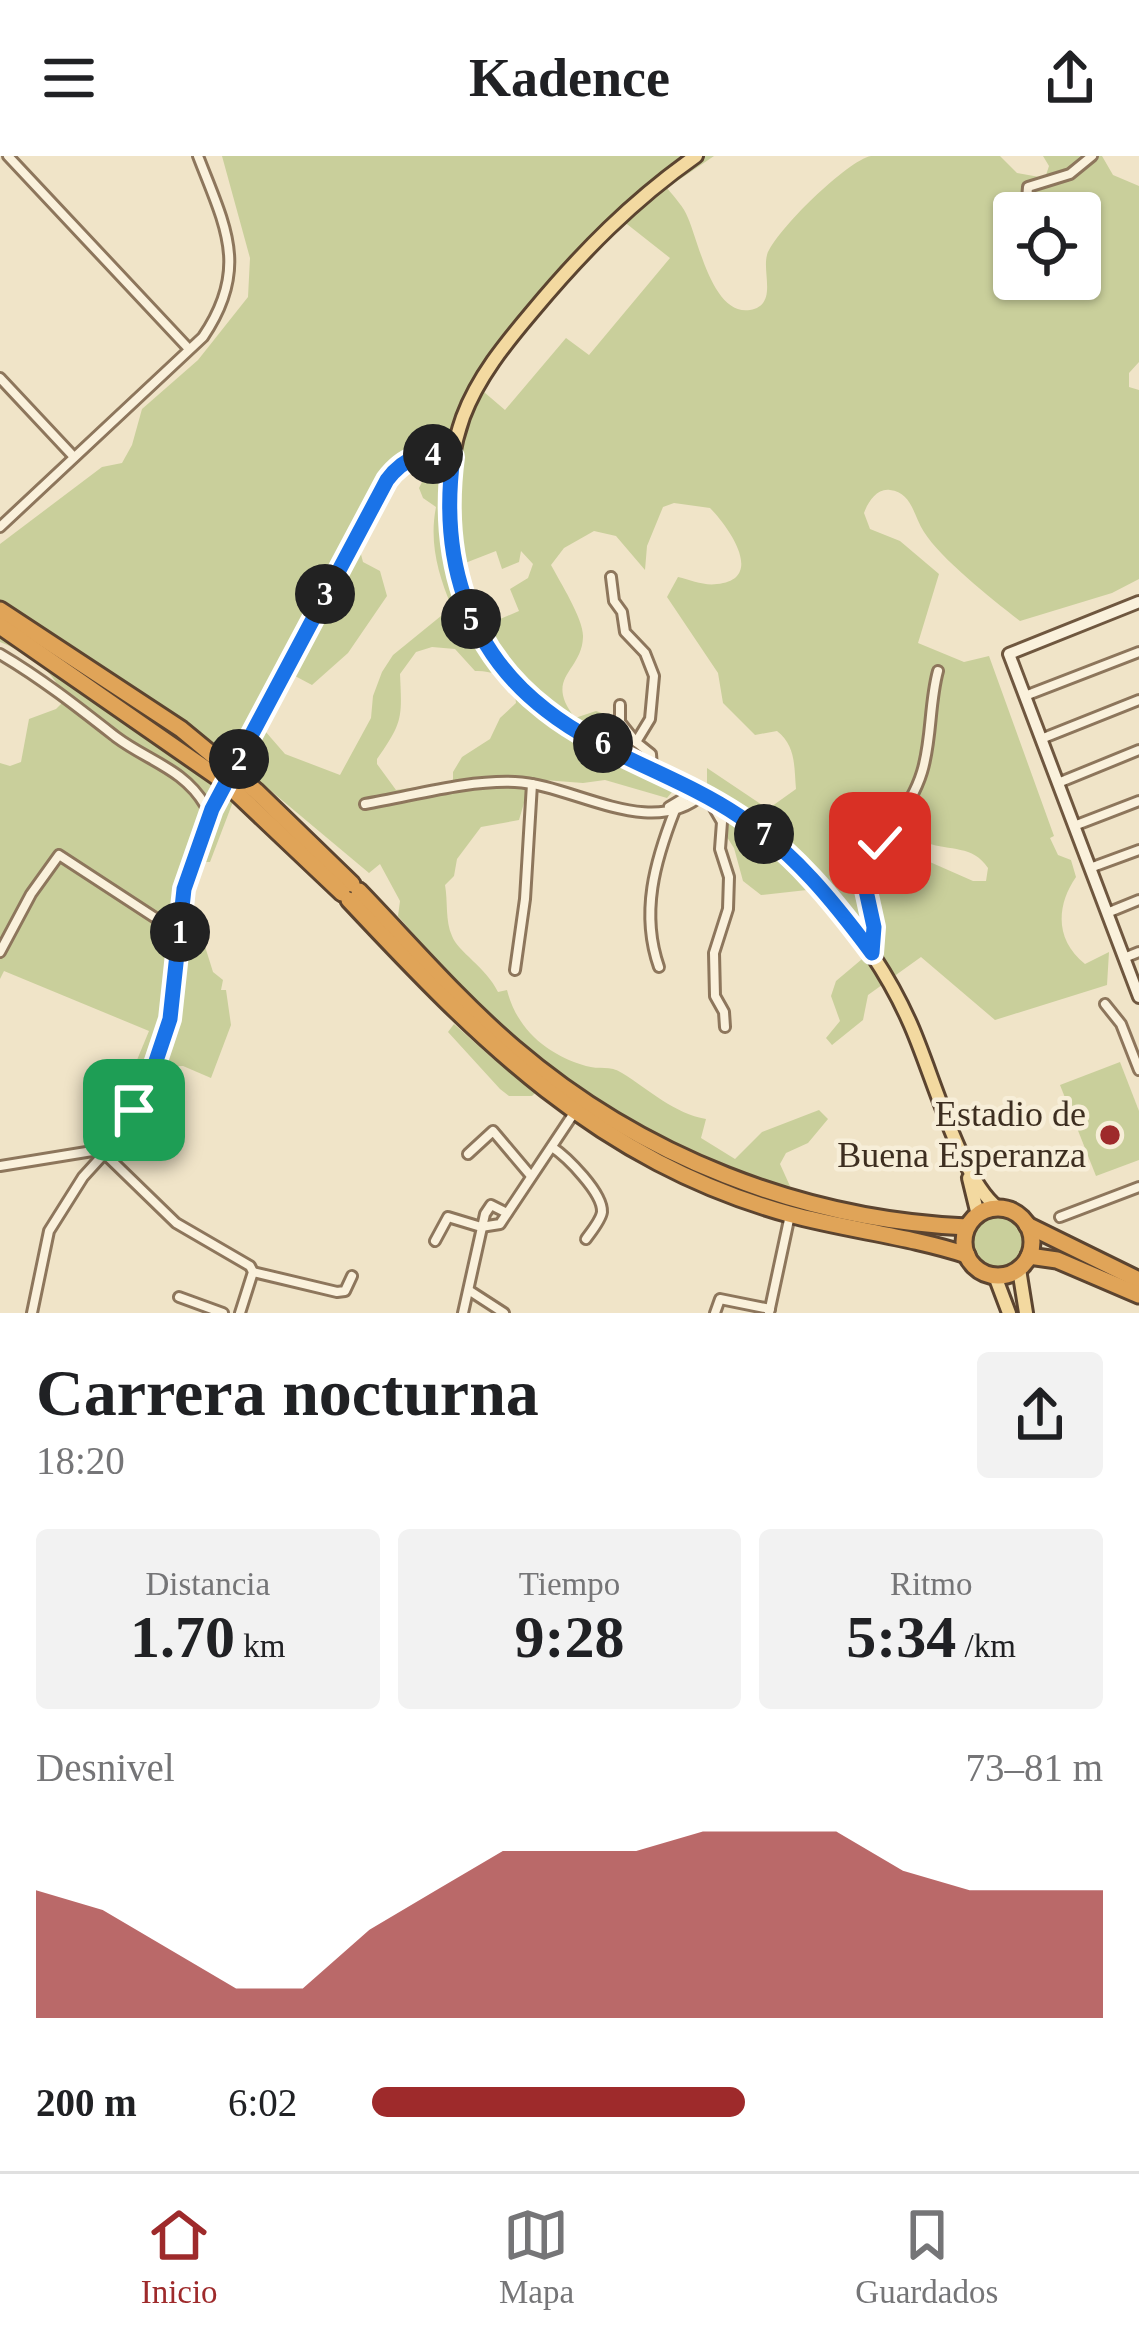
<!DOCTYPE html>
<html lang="es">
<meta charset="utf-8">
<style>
:root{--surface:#fff;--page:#f2f2f2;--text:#202124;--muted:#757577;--line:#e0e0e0;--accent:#9e2a2b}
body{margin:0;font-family:Georgia,serif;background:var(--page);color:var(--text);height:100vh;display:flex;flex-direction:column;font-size:45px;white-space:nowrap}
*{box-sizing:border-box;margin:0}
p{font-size:39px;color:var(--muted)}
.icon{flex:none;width:66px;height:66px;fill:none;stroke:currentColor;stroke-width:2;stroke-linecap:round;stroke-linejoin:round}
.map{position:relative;height:1157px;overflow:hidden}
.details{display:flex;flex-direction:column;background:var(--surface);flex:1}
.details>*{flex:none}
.fabs{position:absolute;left:993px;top:36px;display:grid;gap:24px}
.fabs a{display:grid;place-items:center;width:108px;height:108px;border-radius:12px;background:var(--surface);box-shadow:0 3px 9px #0004;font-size:60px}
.pin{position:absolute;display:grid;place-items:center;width:102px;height:102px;color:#fff;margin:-51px;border-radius:24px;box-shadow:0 6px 18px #0006}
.km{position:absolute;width:60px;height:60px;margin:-30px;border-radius:50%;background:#222;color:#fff;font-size:33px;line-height:60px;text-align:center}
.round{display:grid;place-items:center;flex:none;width:126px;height:126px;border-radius:12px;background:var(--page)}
.head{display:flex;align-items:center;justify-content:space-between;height:204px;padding:0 36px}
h1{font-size:66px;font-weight:700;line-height:90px}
.metrics{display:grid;grid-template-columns:repeat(3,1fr);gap:18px;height:204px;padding:12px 36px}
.metrics div{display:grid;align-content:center;border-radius:12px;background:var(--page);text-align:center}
.metrics b{font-size:60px;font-weight:700}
.metrics small{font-size:33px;font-weight:400}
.metrics p{font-size:33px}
.chart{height:336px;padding:24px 36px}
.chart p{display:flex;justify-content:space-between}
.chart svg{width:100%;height:216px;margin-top:12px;fill:var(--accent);opacity:.7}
ul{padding:0 36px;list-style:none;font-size:39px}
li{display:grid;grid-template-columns:192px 144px 1fr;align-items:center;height:90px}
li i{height:30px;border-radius:15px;background:var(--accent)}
header{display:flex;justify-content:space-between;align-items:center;height:156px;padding:0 36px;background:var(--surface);font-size:54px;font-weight:700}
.tabs{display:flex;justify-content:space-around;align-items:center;height:168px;border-top:3px solid var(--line);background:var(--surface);font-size:33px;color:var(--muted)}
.tabs a{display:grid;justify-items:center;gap:6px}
.tabs .active{color:var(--accent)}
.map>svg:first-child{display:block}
.green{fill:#c9cf9b;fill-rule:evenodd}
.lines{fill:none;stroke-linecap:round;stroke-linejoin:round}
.street-casing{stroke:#8d765c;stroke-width:14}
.secondary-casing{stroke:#6f573f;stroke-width:16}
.primary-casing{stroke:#5b4430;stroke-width:18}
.highway-casing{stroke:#5b4430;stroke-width:21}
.street{stroke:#faf1dc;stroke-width:8}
.secondary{stroke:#faf1dc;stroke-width:10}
.primary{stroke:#f3d9a0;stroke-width:12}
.highway{stroke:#e0a458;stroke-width:15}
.street-bridge-casing{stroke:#8d765c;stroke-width:14;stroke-linecap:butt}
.street-bridge{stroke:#faf1dc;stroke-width:8}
.route-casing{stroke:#fff;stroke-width:24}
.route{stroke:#1a73e8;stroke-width:15}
.poi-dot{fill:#9e2a2b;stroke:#f7eed8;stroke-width:4.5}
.labels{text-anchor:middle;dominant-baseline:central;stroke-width:9;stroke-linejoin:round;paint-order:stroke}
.poi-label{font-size:36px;fill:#3d2e20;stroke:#f7eed8;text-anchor:end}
</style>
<header><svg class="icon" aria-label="menu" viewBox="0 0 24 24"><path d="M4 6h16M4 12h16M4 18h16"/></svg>Kadence<svg class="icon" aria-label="share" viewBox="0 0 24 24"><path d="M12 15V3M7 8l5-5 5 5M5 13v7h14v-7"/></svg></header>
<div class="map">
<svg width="1139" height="1157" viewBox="0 0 1139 1157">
<rect width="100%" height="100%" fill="#f0e4c8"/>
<g class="green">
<path d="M222 0H714L667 32C675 42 684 51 688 62 699 87 713 160 750 154 778 149 762 117 767 99 775 75 848 4 871 0 909 0 961 0 1000 0L1017 17 1045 22 1049 10 1043 0H1102L1113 19 1139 30V206L1129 217V231L1139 234V423L1112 437 1020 465C993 444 941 403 924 376 914 361 912 336 890 334 877 332 868 346 864 357L870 373 900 385 939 418 918 487 964 506 989 500 1054 680 1050 682 1058 699 1071 704 1076 721C1056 750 1055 784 1085 808L1109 796 1107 829 995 864 921 801 868 839 863 864 832 889 826 882 840 865 831 840 836 825 868 798 816 733 761 739 743 725 734 692 707 650V612L768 653 796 633C794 610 796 590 777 575L755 579 723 547 718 517 667 441 678 421C691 424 704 430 717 428 767 423 727 369 710 352L674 347 663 351 647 390 645 414 616 380 594 375 564 392 551 409C560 426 584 464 583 481 582 516 543 521 575 562L596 555 608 559 619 580 682 624 667 642 605 624 583 627 531 623 519 664 481 671 457 703 454 720 445 729C448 745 445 765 452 780 458 796 486 811 498 836L507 834C517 874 548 899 586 910 599 914 610 909 622 917 648 933 675 958 706 963L701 982 735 1003 762 976 819 954 828 963 808 987 786 997 780 1008 794 1039C676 995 578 943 484 857 453 828 426 792 398 760L400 745 380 708 369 717 210 584 0 445V388L102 311 122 307 132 289 142 253 198 204 248 141 250 102ZM1014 57H1080V123H1014ZM618 61 670 102 589 199 566 182 505 254 477 230ZM422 298 429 312 419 332 423 342 436 351C429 386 438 419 452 451L393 499 382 516 373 540 371 562 340 619 285 598 265 575 295 520 312 529 348 497 387 440 380 415 363 406 357 383 388 322ZM496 395 502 413 519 406 521 395 533 408 528 422 510 433 519 455 484 470 460 409ZM432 491 455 493 475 515C496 514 514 524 516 547L500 562 490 583 462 601 453 616V626L396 634 377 608V603C403 566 402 562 400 518L416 496ZM883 664C901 668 911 681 927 687 950 695 973 689 988 712L986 725H973L923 703 875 716 855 726C844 723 831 713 832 700L862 673Z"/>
<path d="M0 475 239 630 210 706H200L189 732 185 761 203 784 213 816 223 824 221 834H226L231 869 211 922 183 910 162 911 140 955 106 999 98 998 149 875 4 815 0 823V607L10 610 21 606 29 563 56 553 64 545C58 516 26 496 0 486Z"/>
<polygon points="454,868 491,901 537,935 532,940 509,940 500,933 448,876"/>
<polygon points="1120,906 1139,955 1139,1004 1096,1020 1060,929"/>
<circle cx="997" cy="1086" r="26"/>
</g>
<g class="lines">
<g class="street-casing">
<g id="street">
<polyline points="8,0 189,193"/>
<polyline points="1026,57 1028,31 1070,18 1092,0"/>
<polyline points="1002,114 1014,99"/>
<polyline points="0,222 74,301"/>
<polyline points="423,298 453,301"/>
<path d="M0 371 203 181C250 112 225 70 198 0"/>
<polyline points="611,421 614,445 622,456 625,476 645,497 654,520 650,563 636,586 651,598 652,611"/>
<path d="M0 498C41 522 79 552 116 581 148 605 184 613 205 649L214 650"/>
<polyline points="1025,540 1139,496"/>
<polyline points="620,549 620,566 636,586"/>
<polyline points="1041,583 1139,544"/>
<path d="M243 595 387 324C401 305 430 286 455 287"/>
<polyline points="1058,627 1139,594"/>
<polyline points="707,640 722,666 720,693 729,721 728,753 714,797 715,840 724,856 725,871"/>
<path d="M365 648C413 640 466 624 515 626 572 628 651 685 703 638"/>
<polyline points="669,651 684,642 691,631"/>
<polyline points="1074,670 1139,645"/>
<polyline points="1090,712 1139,694"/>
<polyline points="1107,757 1139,744"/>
<polyline points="0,796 31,738 59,699 180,778"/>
<path d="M872 796C876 770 861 745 867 723 877 683 910 656 922 616 932 584 929 548 938 515"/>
<polyline points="1124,802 1139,796"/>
<path d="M659 811C640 757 655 705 675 654"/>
<polyline points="515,814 525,743 532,628"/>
<polyline points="1105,848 1121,868 1139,914"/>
<path d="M552 991C567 1001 603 1037 602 1056 601 1064 591 1076 586 1083"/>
<polyline points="468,998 493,975 531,1020"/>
<polyline points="106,999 176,1067 250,1110 253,1116 240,1157"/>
<polyline points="0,1010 111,992"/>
<polyline points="1060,1061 1139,1031"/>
<polyline points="435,1085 448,1061 481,1071 500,1068 574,957"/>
<polyline points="253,1116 337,1136 345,1135 352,1120"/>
<polyline points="470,1135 504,1157"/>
<polyline points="179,1141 223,1157"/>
<polyline points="32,1157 49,1075 83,1021 123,977 156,907 174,847 184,733 212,653"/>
<polyline points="463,1157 485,1058 491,1049 507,1057"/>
<polyline points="715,1157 720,1143 770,1153"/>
<polyline points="769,1157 790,1059"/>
</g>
</g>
<g class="secondary-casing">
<polyline id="secondary" points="1139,446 1009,498 1139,841"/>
</g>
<g class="primary-casing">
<g id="primary">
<path d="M696 0C632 45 582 96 532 156 505 188 478 221 463 261 448 304 445 351 452 395 461 459 494 516 546 555 589 587 643 606 691 630 742 657 788 693 825 737 859 776 888 818 909 865 931 912 960 1024 998 1052"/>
<polyline points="969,1022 978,1059"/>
<polyline points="1019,1113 1026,1157"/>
<polyline points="995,1120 1009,1157"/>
</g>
</g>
<g class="highway-casing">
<g id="highway">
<polyline points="0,454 181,573 256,635 352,728"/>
<polyline points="0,470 226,627 342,737"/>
<path d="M359 735C409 787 459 845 514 892 640 1000 802 1064 967 1071"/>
<path d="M349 744C480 884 598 1005 789 1058 848 1074 909 1080 967 1099"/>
<circle cx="998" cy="1086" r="34"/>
<polyline points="1027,1069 1139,1124"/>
<polyline points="1029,1100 1057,1104 1139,1139"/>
</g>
</g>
<use href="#street" class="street"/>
<use href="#secondary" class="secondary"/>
<use href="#primary" class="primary"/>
<use href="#highway" class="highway"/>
<g class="street-bridge-casing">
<polyline id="street-bridge" points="216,646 243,595"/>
</g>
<use href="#street-bridge" class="street-bridge"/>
</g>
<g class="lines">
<g class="route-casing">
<path id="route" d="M134 954 149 926 170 863 184 733 212 653 387 324C405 300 425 295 453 301 440 399 465 492 546 554 603 599 678 619 739 660 793 695 834 746 872 797L874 771 865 730 880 687"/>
</g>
<use href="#route" class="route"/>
</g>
<circle class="poi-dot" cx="1110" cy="979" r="12"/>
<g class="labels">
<g class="poi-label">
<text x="1086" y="958">Estadio de<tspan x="1086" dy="41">Buena Esperanza</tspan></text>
</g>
</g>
</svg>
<div class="fabs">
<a><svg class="icon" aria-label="locate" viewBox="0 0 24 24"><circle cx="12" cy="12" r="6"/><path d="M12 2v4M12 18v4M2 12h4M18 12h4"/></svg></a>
</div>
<div class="pin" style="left:134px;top:954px;background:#1e9e55"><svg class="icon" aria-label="arrive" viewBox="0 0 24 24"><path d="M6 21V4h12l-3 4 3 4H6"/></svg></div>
<div class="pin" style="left:880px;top:687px;background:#d93025"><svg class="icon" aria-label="check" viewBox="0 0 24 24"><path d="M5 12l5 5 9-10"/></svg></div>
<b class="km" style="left:180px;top:776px">1</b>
<b class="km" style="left:239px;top:603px">2</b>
<b class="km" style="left:325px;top:438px">3</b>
<b class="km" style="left:433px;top:298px">4</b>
<b class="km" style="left:471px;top:463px">5</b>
<b class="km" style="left:603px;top:587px">6</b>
<b class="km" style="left:764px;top:678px">7</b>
</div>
<section class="details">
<div class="head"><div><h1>Carrera nocturna</h1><p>18:20</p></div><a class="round"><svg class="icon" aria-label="share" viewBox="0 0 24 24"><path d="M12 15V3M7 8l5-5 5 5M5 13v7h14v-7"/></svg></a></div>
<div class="metrics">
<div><p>Distancia</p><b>1.70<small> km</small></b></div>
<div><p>Tiempo</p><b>9:28</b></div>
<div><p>Ritmo</p><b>5:34<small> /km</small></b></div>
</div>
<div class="chart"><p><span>Desnivel</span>73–81 m</p>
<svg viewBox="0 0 160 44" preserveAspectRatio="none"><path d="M0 44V18L10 22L20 30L30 38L40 38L50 26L60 18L70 10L80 10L90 10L100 6L110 6L120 6L130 14L140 18L150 18L160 18V44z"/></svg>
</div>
<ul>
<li><b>200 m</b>6:02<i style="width:51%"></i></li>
</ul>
</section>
<nav class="tabs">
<a class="active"><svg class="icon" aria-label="home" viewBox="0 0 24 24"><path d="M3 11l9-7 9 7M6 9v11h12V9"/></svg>Inicio</a>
<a><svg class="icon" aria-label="map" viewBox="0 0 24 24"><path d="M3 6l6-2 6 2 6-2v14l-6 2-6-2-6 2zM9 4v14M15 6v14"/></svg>Mapa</a>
<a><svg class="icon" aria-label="saved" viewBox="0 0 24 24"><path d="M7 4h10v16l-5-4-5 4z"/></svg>Guardados</a>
</nav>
